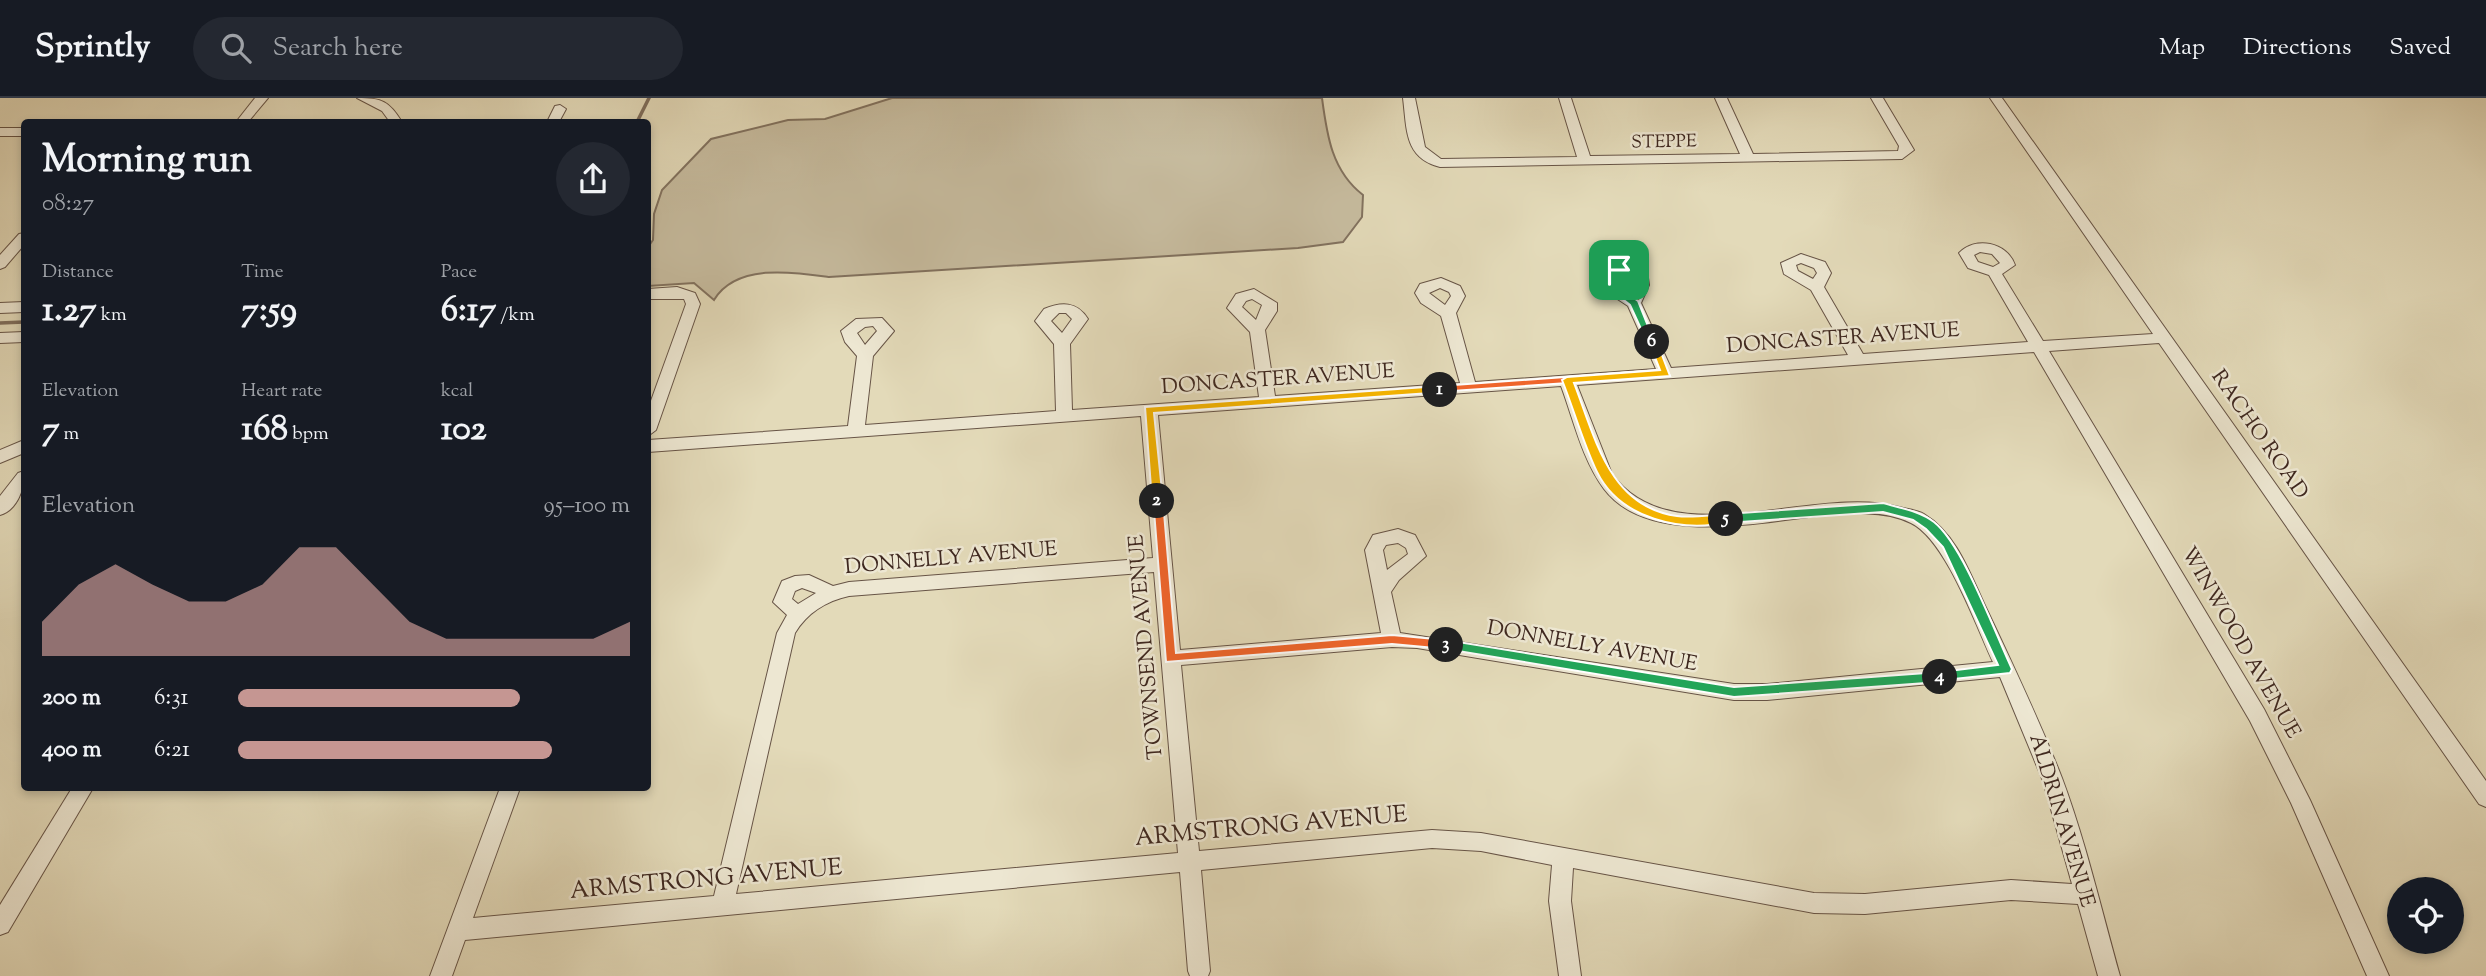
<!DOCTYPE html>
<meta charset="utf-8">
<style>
:root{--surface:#171b24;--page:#242831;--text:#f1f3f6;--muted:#9ea1a6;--line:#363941;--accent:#c59692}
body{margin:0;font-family:"Sorts Mill Goudy",serif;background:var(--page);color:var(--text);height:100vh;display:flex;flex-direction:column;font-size:26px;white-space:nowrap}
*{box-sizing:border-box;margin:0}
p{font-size:23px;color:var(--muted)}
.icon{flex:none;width:38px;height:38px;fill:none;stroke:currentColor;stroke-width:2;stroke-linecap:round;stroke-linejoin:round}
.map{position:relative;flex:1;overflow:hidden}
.side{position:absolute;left:21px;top:21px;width:630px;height:672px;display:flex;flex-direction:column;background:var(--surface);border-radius:7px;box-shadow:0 4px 10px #0003}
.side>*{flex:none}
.tools{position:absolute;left:2387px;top:779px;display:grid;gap:14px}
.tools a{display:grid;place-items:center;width:77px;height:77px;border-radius:50%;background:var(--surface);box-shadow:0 4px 10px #0003;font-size:35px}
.pin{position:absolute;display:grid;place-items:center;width:60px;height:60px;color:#fff;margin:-30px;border-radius:14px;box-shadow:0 4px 10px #0006}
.km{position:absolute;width:35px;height:35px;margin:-18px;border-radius:50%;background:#222;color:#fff;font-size:19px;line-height:35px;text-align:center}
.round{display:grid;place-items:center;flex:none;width:74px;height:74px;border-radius:37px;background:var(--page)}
.overview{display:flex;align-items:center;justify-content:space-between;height:119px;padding:0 21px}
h1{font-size:38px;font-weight:700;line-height:52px}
.figures{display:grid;grid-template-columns:repeat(3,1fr);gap:10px;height:119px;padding:7px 21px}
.figures div{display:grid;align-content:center}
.figures b{font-size:35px;font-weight:700}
.figures small{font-size:19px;font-weight:400}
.figures p{font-size:19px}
.chart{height:196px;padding:14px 21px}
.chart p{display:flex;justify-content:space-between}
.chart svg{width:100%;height:126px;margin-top:7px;fill:var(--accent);opacity:.7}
ul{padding:0 21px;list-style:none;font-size:23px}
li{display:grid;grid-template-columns:112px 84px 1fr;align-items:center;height:52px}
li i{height:18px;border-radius:9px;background:var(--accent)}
header{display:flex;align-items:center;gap:42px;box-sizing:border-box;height:98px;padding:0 35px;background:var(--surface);border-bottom:2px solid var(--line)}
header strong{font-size:33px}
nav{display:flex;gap:38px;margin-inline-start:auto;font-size:24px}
.search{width:490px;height:63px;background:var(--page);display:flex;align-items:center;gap:18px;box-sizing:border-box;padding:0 24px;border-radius:38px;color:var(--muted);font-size:26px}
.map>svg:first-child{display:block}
.green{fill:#c7bc9f;stroke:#82725f;stroke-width:2}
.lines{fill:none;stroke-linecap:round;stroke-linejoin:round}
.stream{stroke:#7f6e5c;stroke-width:3.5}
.minor-casing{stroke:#675446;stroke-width:2}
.minor{fill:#ede7d2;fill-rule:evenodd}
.split-1{fill:#f0652b;stroke:#fff;stroke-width:2}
.split-2{fill:#f5b400;stroke:#fff;stroke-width:2}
.split-3{fill:#f0652b;stroke:#fff;stroke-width:2}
.split-4{fill:#22a559;stroke:#fff;stroke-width:2}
.split-5{fill:#22a559;stroke:#fff;stroke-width:2}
.split-6{fill:#f5b400;stroke:#fff;stroke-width:2}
.split-7{fill:#22a559;stroke:#fff;stroke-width:2}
.labels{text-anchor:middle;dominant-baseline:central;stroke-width:5;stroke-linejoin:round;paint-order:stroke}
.far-street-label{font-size:18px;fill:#3e271f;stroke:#ede7d2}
.street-label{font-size:21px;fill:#3e271f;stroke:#ede7d2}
.near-street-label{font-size:24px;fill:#3e271f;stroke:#ede7d2}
</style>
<header>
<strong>Sprintly</strong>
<div class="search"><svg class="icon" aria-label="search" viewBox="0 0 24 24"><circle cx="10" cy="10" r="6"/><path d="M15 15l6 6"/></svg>Search here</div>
<nav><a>Map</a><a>Directions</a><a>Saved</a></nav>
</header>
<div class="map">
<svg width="2486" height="878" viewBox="0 0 2486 878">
<rect width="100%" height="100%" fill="#e3dab9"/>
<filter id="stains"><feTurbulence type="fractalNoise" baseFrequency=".00286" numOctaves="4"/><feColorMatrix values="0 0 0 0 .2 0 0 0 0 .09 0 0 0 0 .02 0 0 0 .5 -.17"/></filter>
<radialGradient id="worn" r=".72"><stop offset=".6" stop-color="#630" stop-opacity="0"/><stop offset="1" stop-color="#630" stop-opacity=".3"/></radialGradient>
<path class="green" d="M892 0H1322C1327 38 1332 73 1363 97L1362 119 1343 144 1298 150 829 179C794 174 736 165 714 202L694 185 648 188V149L653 142 654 116 662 92 711 41 788 22 825 21Z"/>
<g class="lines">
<g class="stream">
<polyline points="637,24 649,0"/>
<polyline points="0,225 24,224"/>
</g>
<g class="minor-casing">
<g id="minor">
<polygon points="255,0 268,0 248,24 236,24"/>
<path d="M357 0C382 0 389 3 402 24H390L382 13Z"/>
<path d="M1403 0H1415L1425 49 1441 61 1577 59 1559 0H1571L1590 58 1740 56 1715 0H1727L1753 56 1898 53 1899 48 1871 0H1883L1914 52 1902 61 1440 69C1404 60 1407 31 1403 0Z"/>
<path d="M1990 0H2002L2486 683V709L2479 706 2159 245 2049 253 2264 611 2310 702 2389 878H2367L2291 705 2250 623 2034 254 1577 287 1612 376C1672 459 1814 386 1899 409 1906 411 1917 412 1924 416 1959 437 1972 482 1989 516 2015 571 2040 624 2062 680 2085 741 2102 814 2120 878H2098L2078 806 2011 802 1865 816 1814 815 1573 770 1571 803 1581 878H1559L1549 803 1552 767 1481 753 1432 750 1201 772 1210 873 1208 878H1190L1188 873 1180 774 465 842 452 878H430L500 690H520L473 820 714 798 777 535 787 517 773 504 782 483 795 478 809 477 833 488 849 484 1153 460 1141 318 648 354V342L848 328 857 258 845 244 841 233 856 221 882 220 894 233 873 258 865 327 1056 313 1054 246 1035 223 1044 211C1061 204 1077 203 1088 221L1070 246 1072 312 1259 299 1250 234 1227 210 1236 196 1254 191 1277 205V213L1265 232 1275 298 1460 285 1441 218 1421 205 1415 195 1420 186 1441 180 1460 188 1465 198 1456 215 1475 284 1656 271 1628 208 1604 192 1600 185 1604 173 1624 168 1648 180 1649 187 1641 205 1671 270 1848 257 1811 192 1784 176 1781 165 1801 156 1825 164 1831 175 1824 189 1863 256 2028 244 1989 177 1968 170 1959 155C1975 138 2007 144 2015 167L2002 176 2043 243 2153 236ZM1980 154 1992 156 2000 165 1993 169 1978 164 1974 157ZM1801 165 1814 170 1817 175 1813 181 1798 173 1796 167ZM1623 178 1634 183 1631 196 1614 185 1616 179ZM1440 190 1449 194 1451 198 1445 207 1429 195ZM1252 201 1262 207 1256 222 1242 209 1246 203ZM1059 215H1066L1072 221 1062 235 1051 223ZM873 228 877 233 865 247 857 235 865 229ZM1561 288C1574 323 1582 361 1604 391 1647 448 1756 425 1816 418 1846 415 1883 411 1911 425 1946 442 1976 528 1993 564L1767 586H1734L1400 535 1391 494 1399 482 1426 458 1415 437 1398 431 1373 437 1365 452 1381 535 1180 552 1158 317ZM1398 445 1406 450 1408 456 1387 472 1383 452 1386 447ZM1154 474 1178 755 736 796 795 535C807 515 826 503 849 498ZM802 490 816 495 798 506 792 501 795 493ZM1392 549 1417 550 1734 602H1767L2000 579 2043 683 2072 786 2011 782 1865 796 1814 795 1481 735 1432 732 1199 753 1181 567Z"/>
<polygon points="560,7 566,11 559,24 547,24 555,8"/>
<rect x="0" y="30" width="24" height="8"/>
<polygon points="24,135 24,147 5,169 0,171 0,157 19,136"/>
<polygon points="677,189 695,195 700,206 656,332 648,338 648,311 686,206 684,201 648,201 648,191"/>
<polygon points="24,204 24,214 0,215 0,205"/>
<polygon points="24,234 24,244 0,245 0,235"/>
<polygon points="24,342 24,355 0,365 0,352"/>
<path d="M24 373C25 389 18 412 0 417V398L18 375Z"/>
<polygon points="72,690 93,690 8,834 0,837 0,807"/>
</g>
</g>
<use href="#minor" class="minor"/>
</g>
<polygon class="split-1" points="1619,169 1637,173 1647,182 1639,205 1670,278 1437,294 1435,292 1440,288 1660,272 1630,205 1637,183 1616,174"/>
<polygon class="split-2" points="1440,288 1445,292 1444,294 1154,315 1163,403 1157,407 1152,403 1145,309"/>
<polygon class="split-3" points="1153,400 1163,403 1176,555 1392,537 1446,542 1452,547 1446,551 1392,546 1166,564"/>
<polygon class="split-4" points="1446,542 1734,589 1940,574 1946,579 1940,584 1734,599 1446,551 1439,547"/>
<path class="split-5" d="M1883 405C1900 410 1920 413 1934 424 1963 447 1995 535 2012 571L2010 575 1935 583 1933 579 1940 574 1998 567 1943 449 1926 431 1913 422 1883 414 1726 425 1720 421 1726 416Z"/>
<path class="split-6" d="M1648 241 1657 244 1670 278 1574 285C1595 339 1609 409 1677 418 1692 420 1710 417 1726 416L1731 421 1729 424C1682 435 1620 421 1597 374 1583 345 1574 312 1562 282L1567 279 1660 272Z"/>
<polygon class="split-7" points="1619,169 1624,172 1613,178 1612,184 1638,203 1655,246 1648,246 1630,207 1602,185 1605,174"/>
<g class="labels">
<g class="far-street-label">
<text transform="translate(1664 45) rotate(-1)">STEPPE</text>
</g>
<g class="street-label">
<text transform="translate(1843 241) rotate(-4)">DONCASTER AVENUE</text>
<text transform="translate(1278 282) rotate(-4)">DONCASTER AVENUE</text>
<text transform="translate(2259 337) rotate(55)">RACHO ROAD</text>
<text transform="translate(951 461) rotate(-5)">DONNELLY AVENUE</text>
<text transform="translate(2240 545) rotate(60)">WINWOOD AVENUE</text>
<text transform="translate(1147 549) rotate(-95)">TOWNSEND AVENUE</text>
<text transform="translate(1592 549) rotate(10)">DONNELLY AVENUE</text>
<text transform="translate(2061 723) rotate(73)">ALDRIN AVENUE</text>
</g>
<g class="near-street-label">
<text transform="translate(1271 729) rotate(-5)">ARMSTRONG AVENUE</text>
<text transform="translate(706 782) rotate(-5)">ARMSTRONG AVENUE</text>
</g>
</g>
<rect width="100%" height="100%" filter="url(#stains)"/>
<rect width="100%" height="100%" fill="url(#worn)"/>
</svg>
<div class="tools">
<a><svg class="icon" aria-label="locate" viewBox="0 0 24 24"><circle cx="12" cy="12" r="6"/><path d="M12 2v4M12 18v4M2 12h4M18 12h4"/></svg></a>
</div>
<div class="pin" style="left:1619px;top:172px;background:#1e9e55"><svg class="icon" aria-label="arrive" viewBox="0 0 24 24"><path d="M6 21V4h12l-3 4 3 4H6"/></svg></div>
<b class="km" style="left:1440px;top:292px">1</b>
<b class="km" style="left:1157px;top:403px">2</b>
<b class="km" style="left:1446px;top:547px">3</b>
<b class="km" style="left:1940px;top:579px">4</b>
<b class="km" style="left:1726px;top:421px">5</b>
<b class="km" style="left:1652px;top:244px">6</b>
<section class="side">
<div class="overview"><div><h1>Morning run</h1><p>08:27</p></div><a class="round"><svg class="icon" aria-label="share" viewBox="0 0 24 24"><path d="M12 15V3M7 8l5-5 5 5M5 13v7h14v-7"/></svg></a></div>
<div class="figures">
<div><p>Distance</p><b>1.27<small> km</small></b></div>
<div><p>Time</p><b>7:59</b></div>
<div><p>Pace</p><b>6:17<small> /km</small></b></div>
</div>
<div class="figures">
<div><p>Elevation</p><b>7<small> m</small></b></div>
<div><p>Heart rate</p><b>168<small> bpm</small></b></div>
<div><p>kcal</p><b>102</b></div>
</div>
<div class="chart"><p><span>Elevation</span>95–100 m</p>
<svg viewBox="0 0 160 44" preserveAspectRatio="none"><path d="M0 44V32L10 19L20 12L30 19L40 25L50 25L60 19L70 6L80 6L90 19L100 32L110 38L120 38L130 38L140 38L150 38L160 32V44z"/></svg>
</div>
<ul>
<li><b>200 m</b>6:31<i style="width:72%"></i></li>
<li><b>400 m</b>6:21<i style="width:80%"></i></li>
</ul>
</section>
</div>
